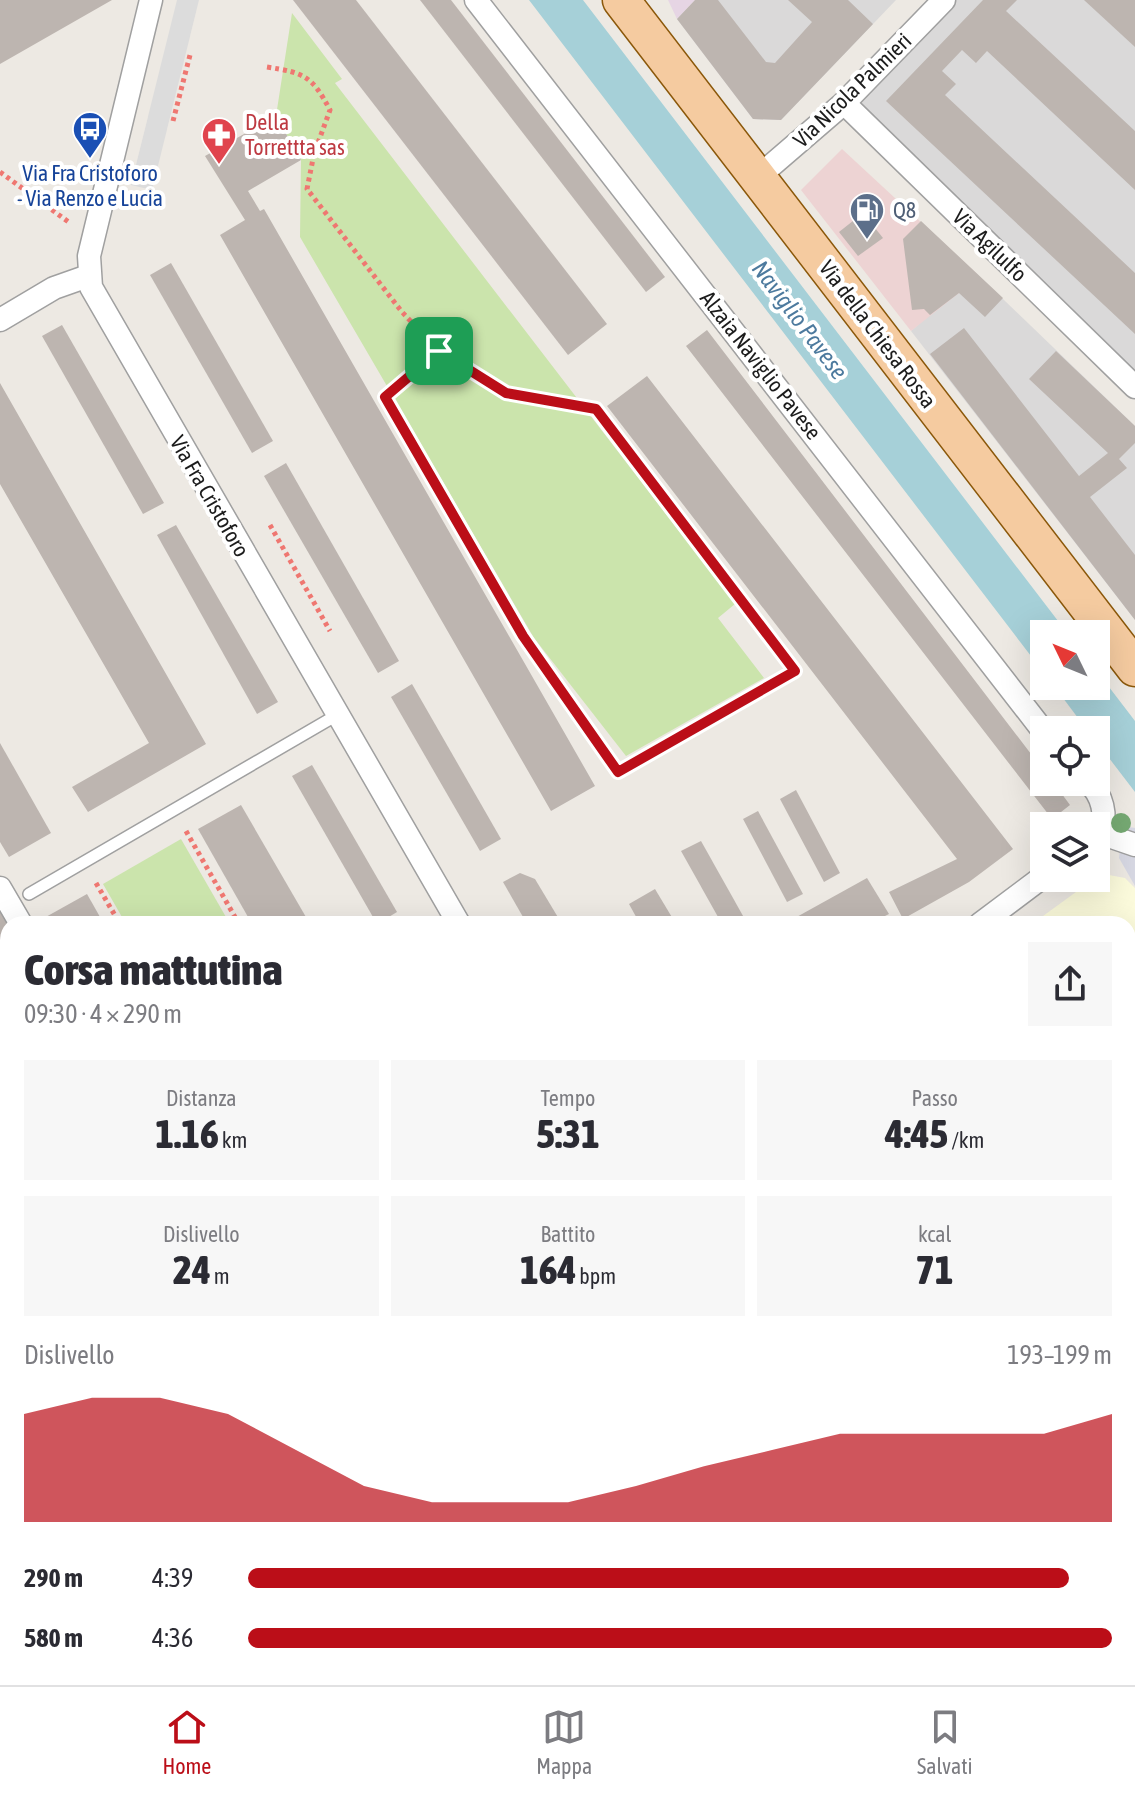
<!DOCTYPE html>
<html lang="it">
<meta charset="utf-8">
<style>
:root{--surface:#fff;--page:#f7f7f7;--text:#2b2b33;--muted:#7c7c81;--line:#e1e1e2;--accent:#bb0e18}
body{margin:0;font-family:"Asap Condensed",sans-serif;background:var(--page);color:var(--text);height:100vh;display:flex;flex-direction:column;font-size:30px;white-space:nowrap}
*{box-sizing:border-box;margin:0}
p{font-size:26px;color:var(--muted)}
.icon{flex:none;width:44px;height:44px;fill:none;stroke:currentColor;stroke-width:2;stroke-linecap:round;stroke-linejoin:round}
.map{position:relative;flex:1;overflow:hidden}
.sheet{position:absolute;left:0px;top:916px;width:1136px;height:770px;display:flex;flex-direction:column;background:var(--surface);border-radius:24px 24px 0 0;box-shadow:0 8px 32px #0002}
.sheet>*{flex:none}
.needle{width:52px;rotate:313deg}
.controls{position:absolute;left:1030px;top:620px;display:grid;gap:16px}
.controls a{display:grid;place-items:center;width:80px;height:80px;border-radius:0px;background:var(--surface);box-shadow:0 8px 32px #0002;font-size:40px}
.pin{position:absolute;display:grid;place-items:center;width:68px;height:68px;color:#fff;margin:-34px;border-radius:16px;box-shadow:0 4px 12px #0006}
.round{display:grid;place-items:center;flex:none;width:84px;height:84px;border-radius:0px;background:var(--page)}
.overview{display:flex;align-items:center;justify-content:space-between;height:136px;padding:0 24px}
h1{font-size:44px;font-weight:800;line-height:60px}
.stats{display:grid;grid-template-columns:repeat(3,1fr);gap:12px;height:136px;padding:8px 24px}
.stats div{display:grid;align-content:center;border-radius:0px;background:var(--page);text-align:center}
.stats b{font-size:40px;font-weight:800}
.stats small{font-size:22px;font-weight:400}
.stats p{font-size:22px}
.chart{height:224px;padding:16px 24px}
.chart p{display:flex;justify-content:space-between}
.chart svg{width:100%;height:144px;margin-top:8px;fill:var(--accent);opacity:.7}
ul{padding:0 24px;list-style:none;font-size:26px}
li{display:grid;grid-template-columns:128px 96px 1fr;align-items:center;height:60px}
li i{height:20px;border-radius:10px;background:var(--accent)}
.tabs{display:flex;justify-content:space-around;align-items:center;height:112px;border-top:2px solid var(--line);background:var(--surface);font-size:22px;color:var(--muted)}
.tabs a{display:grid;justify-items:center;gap:4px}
.tabs .current{color:var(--accent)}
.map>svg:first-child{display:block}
.residential{fill:#dad9d9}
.commercial{fill:#edd3d3}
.industrial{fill:#e6d5e4}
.education{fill:#fcfbdc}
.grass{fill:#cbe4ac}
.park{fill:#c2f5c3}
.parking{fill:#dcdcdc}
.plaza{fill:#d7d8e3}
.water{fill:#a6d0d8}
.pier{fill:#fff}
.building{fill:#bdb5b0}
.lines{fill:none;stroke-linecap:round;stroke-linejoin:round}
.service-casing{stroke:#a0a0a0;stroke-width:14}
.minor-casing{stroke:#a0a0a0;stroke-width:25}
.primary-casing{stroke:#8b580a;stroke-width:39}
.path{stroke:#ef7771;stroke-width:5;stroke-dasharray:4 4;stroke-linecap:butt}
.service{stroke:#fff;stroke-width:11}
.minor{stroke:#fff;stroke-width:22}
.primary{stroke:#f5cba0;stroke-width:36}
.tree{fill:#75a872}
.route-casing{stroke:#fff;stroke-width:16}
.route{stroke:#bb0e18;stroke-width:10}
.labels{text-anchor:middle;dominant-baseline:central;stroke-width:8;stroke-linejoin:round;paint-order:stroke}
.street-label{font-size:22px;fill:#1c1c1c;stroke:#fff}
.health-label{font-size:22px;fill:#be3a42;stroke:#fff;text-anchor:start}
.transit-label{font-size:22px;fill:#164399;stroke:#fff}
.service-label{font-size:22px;fill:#4e5e75;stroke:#fff;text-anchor:start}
.water-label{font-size:24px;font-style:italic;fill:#4d7a9e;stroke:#fff}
</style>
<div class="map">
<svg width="1135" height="1685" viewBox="0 0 1135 1685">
<rect width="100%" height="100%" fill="#ede9e3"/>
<g class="residential">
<polygon points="695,0 896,0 781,120 753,119 677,19"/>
<polygon points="944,0 1135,0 1135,387 844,103"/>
<polygon points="977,274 1135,426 1135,620 911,331"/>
<polygon points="1135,1184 1135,1632 1128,1635 1128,1187"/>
<polygon points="1135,1656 1135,1685 1075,1685 1090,1678 1128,1678 1128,1659"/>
</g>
<polygon class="commercial" points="842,149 977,274 959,293 911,331 801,190"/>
<polygon class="industrial" points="668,0 695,0 677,19"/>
<g class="education">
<polygon points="1109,875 1125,878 1135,888 1135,1184 1128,1187 1128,924 1032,924 1098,876"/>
<polygon points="720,1678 1090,1678 1075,1685 719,1685"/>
</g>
<g class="grass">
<polygon points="292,13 342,79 335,83 735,604 718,618 764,678 626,756 534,638 300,237 301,160 276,116"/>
<polygon points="181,839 230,924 126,924 103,884"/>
</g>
<polygon class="park" points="231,1678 678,1678 677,1685 237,1685"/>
<g class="parking">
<polygon points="177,0 199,0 152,190 131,185"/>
<polygon points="0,1271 8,1286 8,1342 0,1327"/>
</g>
<polygon class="plaza" points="1129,827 1135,828 1135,886 1119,858 1122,831"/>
<g class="water">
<polygon points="529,0 583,0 1068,634 1044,634 1044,673"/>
<polygon points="1096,670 1135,721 1135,792 1096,741 1096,730 1087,730 1054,686 1096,686"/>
</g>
<polygon class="pier" points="0,1584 4,1584 8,1597 8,1678 36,1678 39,1685 0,1685"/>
<g class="building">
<polygon points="0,0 112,0 0,64"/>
<polygon points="293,0 356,0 607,324 568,355"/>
<polygon points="420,0 451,0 665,277 646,292"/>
<polygon points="695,0 718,0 766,62 775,63 812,22 788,0 848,0 873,24 781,120 753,119 677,19"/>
<polygon points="983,0 1017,0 1006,11 1135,131 1135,190 987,51 976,63 962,50 942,71 956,84 945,95 1135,273 1135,334 886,101"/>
<polygon points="1084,0 1135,0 1135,47"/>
<polygon points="276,116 301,160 248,191 260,211 264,209 595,786 551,811 220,235 245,220 205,156"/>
<polygon points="863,213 883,238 858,256 839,232"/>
<polygon points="921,221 1003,298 985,317 959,293 930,315 924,309 912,310 903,239"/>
<polygon points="171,263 273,441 252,453 150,275"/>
<polygon points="62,325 164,503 143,514 42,336"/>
<polygon points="964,328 1079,476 1108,453 1029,379 1056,351 1135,426 1135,443 1119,459 1127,468 1090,497 1135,555 1135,620 930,354"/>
<polygon points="707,330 1044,771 1044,782 1053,782 1070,805 1052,819 686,346"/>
<polygon points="647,376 1013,849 969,882 903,919 889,892 957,859 607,406"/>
<polygon points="0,383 206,744 88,812 72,787 149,743 0,484"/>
<polygon points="286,463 399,661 378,673 264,476"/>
<polygon points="176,525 278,702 257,714 157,535"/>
<polygon points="412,684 501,839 480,851 391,697"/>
<polygon points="0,743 51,833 9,857 0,842"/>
<polygon points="312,765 397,912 377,924 292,776"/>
<polygon points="796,790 840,873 824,882 780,799"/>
<polygon points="241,805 310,924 252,924 198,829"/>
<polygon points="758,811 803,894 787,902 743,819"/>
<polygon points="701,841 747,923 745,924 722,924 681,851"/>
<polygon points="520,873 535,879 559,919 551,924 527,924 503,882"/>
<polygon points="867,878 889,914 869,924 784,924"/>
<polygon points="655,889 676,924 640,924 629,904"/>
<polygon points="87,894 104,924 48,924 44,918"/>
<polygon points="0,911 8,925 8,1176 0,1162"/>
<polygon points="1128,1009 1135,1018 1135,1026 1128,1032"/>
<polygon points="1135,1067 1135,1119 1128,1125 1128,1073"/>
<polygon points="1135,1226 1135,1262 1128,1265 1128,1229"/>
<polygon points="1128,1450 1135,1466 1135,1543 1128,1528"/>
<polygon points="867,1678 944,1678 947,1685 870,1685"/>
</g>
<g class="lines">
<g class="service-casing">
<g id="service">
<polyline points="29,894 337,715"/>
<polyline points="0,1490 8,1486"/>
</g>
</g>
<g class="minor-casing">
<g id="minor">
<polyline points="151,0 89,256 91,287 459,924"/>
<polyline points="476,0 1044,732"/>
<polyline points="844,103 1135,387"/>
<polyline points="758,177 844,103 944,0"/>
<polyline points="0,320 54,288 88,276"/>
<path d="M1088 782C1102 794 1108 816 1100 833"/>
<polyline points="1100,833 1135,845"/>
<polyline points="0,888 21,924"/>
<polyline points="980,924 1044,876"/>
<polyline points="0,1200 8,1214"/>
<polyline points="189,1678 195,1685"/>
</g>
</g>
<g class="primary-casing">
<polyline id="primary" points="621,0 1135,668"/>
</g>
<g class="path">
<path d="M267 67C305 73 312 76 330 110L314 154 307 189 402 312 439 351 506 393 596 409 795 671 618 772 523 636 385 397 439 351"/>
<polyline points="173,121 190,55"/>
<polyline points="0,172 70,223"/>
<polyline points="270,525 330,631"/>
<polyline points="186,831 239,924"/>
<polyline points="96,883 120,924"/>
<polyline points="1128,1647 1135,1644"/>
<polyline points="271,1678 276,1685"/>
</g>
<use href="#service" class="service"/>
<use href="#minor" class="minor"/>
<use href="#primary" class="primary"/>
</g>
<circle class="tree" cx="1121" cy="823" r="10"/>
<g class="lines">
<g class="route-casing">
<polygon id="route" points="439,351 506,393 596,409 795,671 618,772 523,636 385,397"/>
</g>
<use href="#route" class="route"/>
</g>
<defs>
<g id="bus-pin" transform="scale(1.8)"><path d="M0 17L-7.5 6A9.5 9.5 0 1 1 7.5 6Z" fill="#1a4fb4" stroke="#fff"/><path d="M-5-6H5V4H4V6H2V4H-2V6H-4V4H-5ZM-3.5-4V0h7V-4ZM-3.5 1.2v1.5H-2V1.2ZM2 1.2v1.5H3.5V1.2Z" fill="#fff"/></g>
<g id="pharmacy-pin" transform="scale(1.8)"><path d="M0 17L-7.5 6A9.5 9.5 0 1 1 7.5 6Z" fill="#e0444e" stroke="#fff"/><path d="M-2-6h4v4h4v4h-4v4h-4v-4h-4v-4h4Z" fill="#fff"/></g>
<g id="fuel-pin" transform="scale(1.8)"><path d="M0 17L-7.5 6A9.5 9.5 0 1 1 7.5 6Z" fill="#5c6f8a" stroke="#fff"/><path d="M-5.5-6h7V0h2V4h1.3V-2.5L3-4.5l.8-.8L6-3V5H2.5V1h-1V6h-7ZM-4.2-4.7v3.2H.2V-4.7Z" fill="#fff"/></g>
</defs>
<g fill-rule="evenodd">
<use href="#bus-pin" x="90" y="129"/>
<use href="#pharmacy-pin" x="219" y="135"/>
<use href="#fuel-pin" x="867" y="210"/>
</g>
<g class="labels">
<g class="street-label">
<text transform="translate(852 90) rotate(-44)">Via Nicola Palmieri</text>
<text transform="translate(990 245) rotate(44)">Via Agilulfo</text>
<text transform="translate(878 334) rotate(53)">Via della Chiesa Rossa</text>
<text transform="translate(761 365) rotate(52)">Alzaia Naviglio Pavese</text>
<text transform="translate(210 496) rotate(60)">Via Fra Cristoforo</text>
</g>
<g class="health-label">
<text x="245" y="122">Della<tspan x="245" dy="25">Torrettta sas</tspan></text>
</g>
<g class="transit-label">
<text x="90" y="173">Via Fra Cristoforo<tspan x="90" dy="25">- Via Renzo e Lucia</tspan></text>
</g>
<g class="service-label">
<text x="893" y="210">Q8</text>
</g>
<g class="water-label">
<text transform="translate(800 320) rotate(53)">Naviglio Pavese</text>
</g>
</g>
</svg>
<div class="controls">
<a><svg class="needle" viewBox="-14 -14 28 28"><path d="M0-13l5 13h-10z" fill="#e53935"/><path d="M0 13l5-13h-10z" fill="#7c7c81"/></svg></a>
<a><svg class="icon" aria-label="locate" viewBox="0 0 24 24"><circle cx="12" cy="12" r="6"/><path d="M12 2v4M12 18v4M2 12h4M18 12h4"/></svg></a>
<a><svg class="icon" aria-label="layers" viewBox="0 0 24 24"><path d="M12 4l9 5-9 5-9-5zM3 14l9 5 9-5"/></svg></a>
</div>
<div class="pin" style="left:439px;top:351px;background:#1e9e55"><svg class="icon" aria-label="arrive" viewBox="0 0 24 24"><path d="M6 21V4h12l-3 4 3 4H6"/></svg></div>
<section class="sheet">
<div class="overview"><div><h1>Corsa mattutina</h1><p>09:30 · 4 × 290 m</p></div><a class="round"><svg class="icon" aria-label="share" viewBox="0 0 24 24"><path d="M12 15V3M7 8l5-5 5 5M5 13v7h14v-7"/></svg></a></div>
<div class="stats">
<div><p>Distanza</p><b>1.16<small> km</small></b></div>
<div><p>Tempo</p><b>5:31</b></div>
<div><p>Passo</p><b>4:45<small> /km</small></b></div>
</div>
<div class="stats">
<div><p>Dislivello</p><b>24<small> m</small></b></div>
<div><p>Battito</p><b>164<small> bpm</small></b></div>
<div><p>kcal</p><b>71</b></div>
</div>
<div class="chart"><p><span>Dislivello</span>193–199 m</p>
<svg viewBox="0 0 160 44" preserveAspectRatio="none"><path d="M0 44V11L10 6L20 6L30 11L40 22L50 33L60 38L70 38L80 38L90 33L100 27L110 22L120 17L130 17L140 17L150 17L160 11V44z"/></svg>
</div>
<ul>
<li><b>290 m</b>4:39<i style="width:95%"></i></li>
<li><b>580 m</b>4:36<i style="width:100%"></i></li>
</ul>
</section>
</div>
<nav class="tabs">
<a class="current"><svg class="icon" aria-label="home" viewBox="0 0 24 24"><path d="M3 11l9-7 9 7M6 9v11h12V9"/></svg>Home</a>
<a><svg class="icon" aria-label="map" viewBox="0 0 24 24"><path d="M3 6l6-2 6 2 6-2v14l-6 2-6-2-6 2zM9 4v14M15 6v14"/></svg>Mappa</a>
<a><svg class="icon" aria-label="saved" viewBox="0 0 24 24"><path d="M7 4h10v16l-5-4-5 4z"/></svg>Salvati</a>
</nav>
